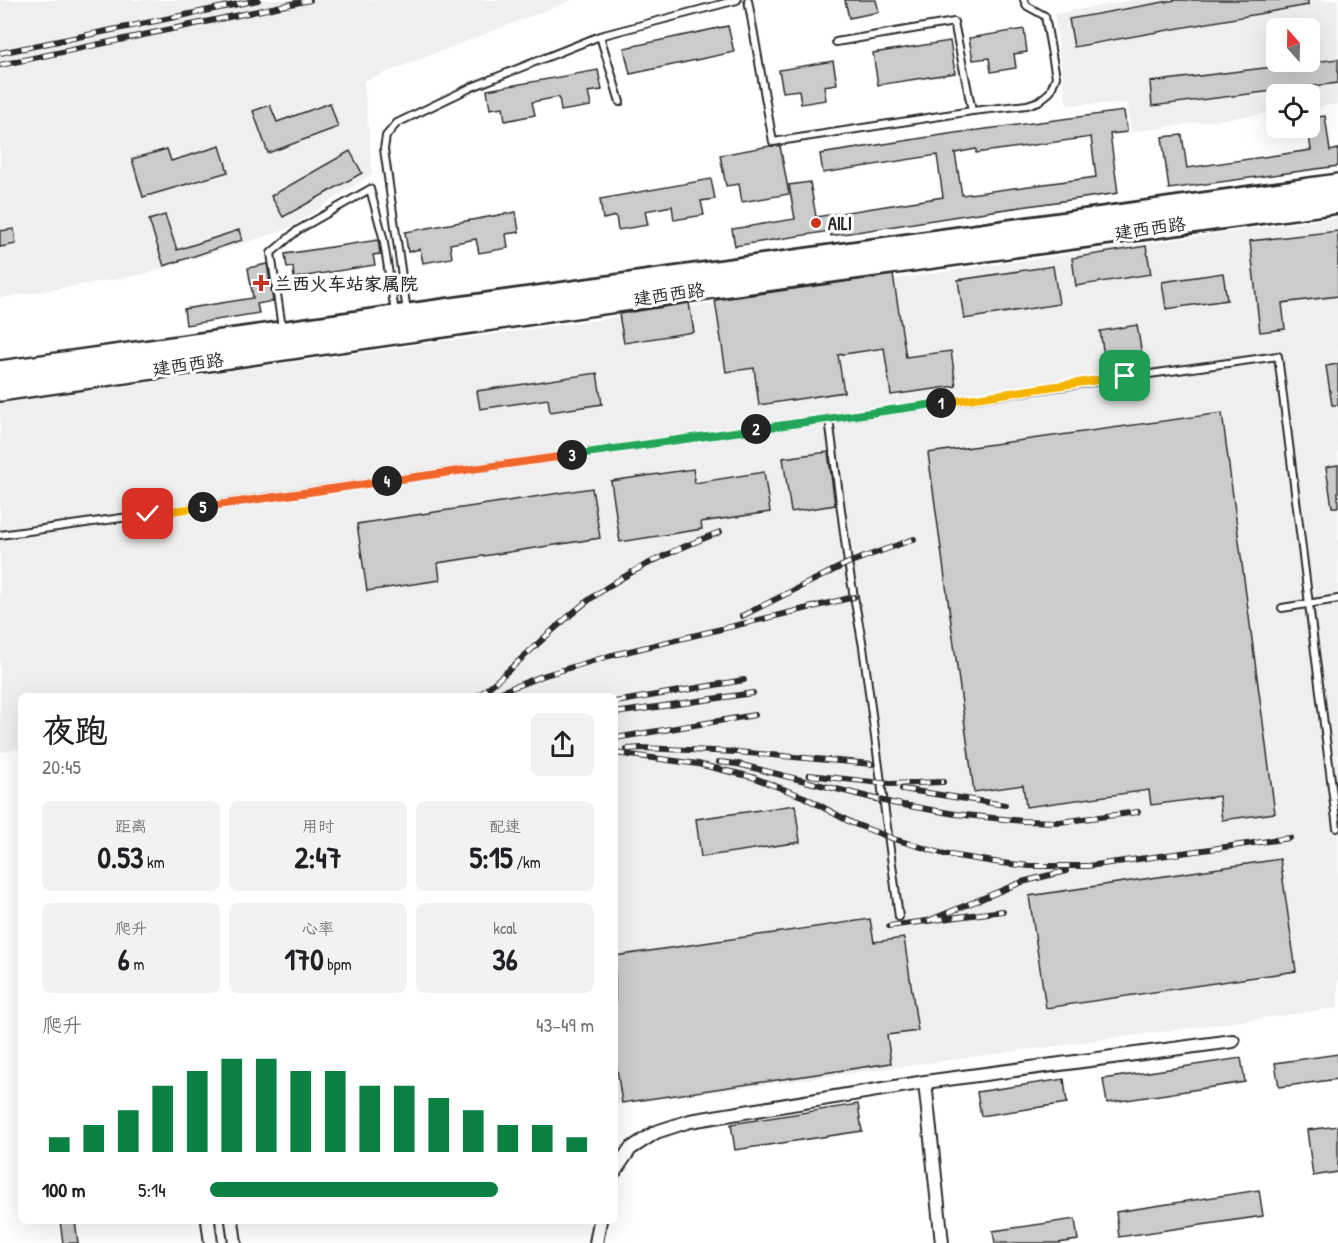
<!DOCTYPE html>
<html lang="zh">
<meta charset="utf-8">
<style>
:root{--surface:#fff;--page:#f2f2f2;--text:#202124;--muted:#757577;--accent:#0b8043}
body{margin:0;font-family:"Patrick Hand","LXGW WenKai TC",sans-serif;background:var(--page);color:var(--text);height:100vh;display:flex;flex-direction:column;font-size:22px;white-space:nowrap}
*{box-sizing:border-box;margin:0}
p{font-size:20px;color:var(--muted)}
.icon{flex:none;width:33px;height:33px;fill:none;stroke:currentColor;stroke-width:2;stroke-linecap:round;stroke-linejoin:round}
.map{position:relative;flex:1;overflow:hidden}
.panel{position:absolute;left:18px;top:693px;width:600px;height:531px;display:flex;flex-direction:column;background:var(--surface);border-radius:9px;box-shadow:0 6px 24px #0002}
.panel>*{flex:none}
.needle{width:39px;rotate:340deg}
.fabs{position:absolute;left:1266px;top:18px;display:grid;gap:12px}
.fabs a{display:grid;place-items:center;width:54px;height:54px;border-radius:9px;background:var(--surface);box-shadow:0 6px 24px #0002;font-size:30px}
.pin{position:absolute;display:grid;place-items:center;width:51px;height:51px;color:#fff;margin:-26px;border-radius:12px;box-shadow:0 3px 9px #0006}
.km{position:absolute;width:30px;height:30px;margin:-15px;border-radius:50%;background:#222;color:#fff;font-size:16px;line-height:30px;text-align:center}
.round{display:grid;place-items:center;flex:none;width:63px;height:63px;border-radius:9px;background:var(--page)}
.summary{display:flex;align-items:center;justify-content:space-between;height:102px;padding:0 24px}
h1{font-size:33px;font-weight:700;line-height:45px}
.stats{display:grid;grid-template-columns:repeat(3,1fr);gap:9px;height:102px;padding:6px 24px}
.stats div{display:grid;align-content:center;border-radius:9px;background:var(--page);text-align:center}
.stats b{font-size:30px;font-weight:700}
.stats small{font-size:16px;font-weight:400}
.stats p{font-size:16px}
.chart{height:168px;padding:12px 24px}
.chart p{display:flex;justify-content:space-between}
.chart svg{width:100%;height:108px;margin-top:6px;stroke:var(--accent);stroke-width:6}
ul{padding:0 24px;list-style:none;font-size:20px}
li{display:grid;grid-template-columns:96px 72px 1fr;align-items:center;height:45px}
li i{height:15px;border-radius:8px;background:var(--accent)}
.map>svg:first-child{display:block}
.built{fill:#efefef;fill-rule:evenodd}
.building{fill:#cbcbcb;stroke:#2b2b2b;stroke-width:1.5;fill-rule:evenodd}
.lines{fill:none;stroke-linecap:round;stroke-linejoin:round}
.lane-casing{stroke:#2b2b2b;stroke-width:10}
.street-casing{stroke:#2b2b2b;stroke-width:16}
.highway-casing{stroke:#2b2b2b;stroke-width:26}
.lane{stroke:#fff;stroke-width:6}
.street{stroke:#fff;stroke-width:12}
.highway{stroke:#fff;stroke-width:21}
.rail-casing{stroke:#2b2b2b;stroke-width:6}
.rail{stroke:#fff;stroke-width:4;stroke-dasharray:11;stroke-linecap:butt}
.split-1-casing{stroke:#fff;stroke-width:12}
.split-2-casing{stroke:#fff;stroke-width:12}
.split-3-casing{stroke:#fff;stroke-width:12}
.split-4-casing{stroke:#fff;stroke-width:12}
.split-5-casing{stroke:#fff;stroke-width:12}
.split-6-casing{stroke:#fff;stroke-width:12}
.split-1{stroke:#f5b400;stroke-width:8}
.split-2{stroke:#22a559;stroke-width:8}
.split-3{stroke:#22a559;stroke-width:8}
.split-4{stroke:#f0652b;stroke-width:8}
.split-5{stroke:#f0652b;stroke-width:8}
.split-6{stroke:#f5b400;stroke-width:8}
.poi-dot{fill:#c8321e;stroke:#fff;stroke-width:2}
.labels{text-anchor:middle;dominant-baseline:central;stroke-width:6;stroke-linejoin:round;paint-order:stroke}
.poi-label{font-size:18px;font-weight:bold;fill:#2b2b2b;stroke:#fff;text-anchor:start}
.street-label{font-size:18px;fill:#2b2b2b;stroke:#fff}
</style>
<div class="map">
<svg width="1338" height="1243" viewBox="0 0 1338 1243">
<rect width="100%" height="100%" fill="#fff"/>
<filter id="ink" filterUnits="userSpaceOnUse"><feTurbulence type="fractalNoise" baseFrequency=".0167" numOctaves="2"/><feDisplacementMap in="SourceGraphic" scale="12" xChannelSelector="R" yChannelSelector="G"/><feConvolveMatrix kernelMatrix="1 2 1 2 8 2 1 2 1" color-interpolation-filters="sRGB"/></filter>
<g filter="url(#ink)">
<g class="built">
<polygon points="0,0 572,0 364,81 372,174 286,230 141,275 0,298"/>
<path d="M1134 0H1338V104L1310 108V94H1276V112L1131 132 1127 103 1067 105 1054 14ZM1276 28H1310V62H1276Z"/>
<polygon points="1338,217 1338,1008 615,1105 615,696 21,696 21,749 0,752 0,403"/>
</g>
<g class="building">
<polygon points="845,0 876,0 879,12 849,18"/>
<polygon points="1175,0 1308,0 1308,5 1074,47 1069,19"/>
<polygon points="728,26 734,52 630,74 624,48"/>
<polygon points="1024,29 1027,52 1014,54 1016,68 991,72 989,58 973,60 969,38"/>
<polygon points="950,41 955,73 878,85 873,53"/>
<polygon points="1338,59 1338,83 1152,106 1150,82"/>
<polygon points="833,61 837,84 824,86 826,100 801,104 799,90 783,92 779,70"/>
<polygon points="598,70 602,90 588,92 591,106 561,111 559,97 532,102 535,115 505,121 503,107 490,109 487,90"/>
<polygon points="330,103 338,127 268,153 253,111 270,105 277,122"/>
<path d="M1124 111 1127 132 1110 134 1118 193 965 215 831 236 830 231 735 246 732 229 795 219 789 185 810 182 816 217 943 197 937 155 823 173 820 154 955 133ZM1091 137 1096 177 962 195 955 153 976 149V153Z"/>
<polygon points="1325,116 1330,151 1338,149 1338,166 1169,189 1162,137 1182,135 1187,168 1311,150 1308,128 1310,118"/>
<polygon points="220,146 228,172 143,197 132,159 167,149 171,161"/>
<polygon points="770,146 780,146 789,194 742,202 739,184 726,186 720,155"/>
<polygon points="350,151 362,173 283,217 271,196"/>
<polygon points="711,179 715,199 701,201 704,215 674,220 672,206 645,211 648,225 618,230 616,216 603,219 600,199"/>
<polygon points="516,212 519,232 506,234 508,248 479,253 476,239 450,244 452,258 423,263 420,249 408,252 405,232"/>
<polygon points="165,215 177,250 239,230 242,240 164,266 149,220"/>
<polygon points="14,229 16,244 0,247 0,231"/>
<polygon points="1338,231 1338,296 1282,303 1285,329 1260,332 1250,241"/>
<polygon points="378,240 380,254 373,255 375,265 294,278 293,267 287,268 285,254"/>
<polygon points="1146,246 1151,274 1076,286 1072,258"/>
<polygon points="267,264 273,301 257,304 259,313 186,325 184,309 253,298 248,268"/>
<polygon points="1053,266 1059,304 964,319 958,280"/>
<polygon points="1223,273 1227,300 1166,309 1162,282"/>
<polygon points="893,275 906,357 951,351 956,386 891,395 884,348 838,355 844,392 759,405 754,368 726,372 715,300"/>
<polygon points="689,303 694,332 624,343 619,314"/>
<polygon points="1137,325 1143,362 1106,368 1100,331"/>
<polygon points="1338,364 1338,405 1332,405 1326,366"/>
<polygon points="597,373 602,404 550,412 548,399 480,409 477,391"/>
<polygon points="1222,413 1275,813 1222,820 1219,796 1151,805 1149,790 1026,807 1023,785 974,792 928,453"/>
<polygon points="828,452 835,505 791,512 783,458"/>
<polygon points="1338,465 1338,507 1332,507 1326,467"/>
<polygon points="693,469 695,483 764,472 770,512 701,522 702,529 620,542 611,481"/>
<polygon points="592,488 600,538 438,563 440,580 367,591 357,524"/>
<polygon points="795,805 800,842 701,857 696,819"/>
<polygon points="1280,859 1296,971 1046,1008 1029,896"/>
<polygon points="870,919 874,942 904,938 918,1031 887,1035 891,1063 622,1103 615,1055 615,956"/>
<polygon points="1338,1054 1338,1079 1279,1087 1275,1063"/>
<polygon points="1241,1058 1245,1082 1107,1103 1103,1079"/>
<polygon points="1064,1079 1067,1103 981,1116 977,1092"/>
<polygon points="858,1104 862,1131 735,1150 731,1124"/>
<polygon points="1338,1126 1338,1172 1313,1176 1307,1130"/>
<polygon points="1259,1190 1263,1216 1119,1237 1116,1212"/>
<polygon points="1075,1219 1078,1240 1058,1243 995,1243 993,1231"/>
<polygon points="60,1221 75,1221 78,1243 63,1243"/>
</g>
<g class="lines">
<g class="lane-casing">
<g id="lane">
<polyline points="748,0 773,142 972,111 1027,105 1039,101 1050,92 1056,77 1045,16 1027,6 1024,0"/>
<polyline points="600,36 620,102"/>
<polyline points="836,42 954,22 972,111"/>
<polyline points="407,312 384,149 386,136 397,123 472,87 600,36 737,0"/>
<polyline points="282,328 271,253 298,230 370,189 383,237 395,312"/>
<polyline points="829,419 848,563 863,647 899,917"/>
<polyline points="0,535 1278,356 1337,828"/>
<polyline points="1282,608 1338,599"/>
</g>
</g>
<g class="street-casing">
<g id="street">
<polyline points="925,1082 942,1243"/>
<polyline points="615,1171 630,1149 656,1132 690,1121 925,1082 1233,1041"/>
<polyline points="208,1221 211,1243"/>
<polyline points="232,1221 235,1243"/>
<polyline points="596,1243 600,1221"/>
</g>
</g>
<g class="highway-casing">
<g id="highway">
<polyline points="0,372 1338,185"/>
<polyline points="0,390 728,285 1338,202"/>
</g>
</g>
<use href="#lane" class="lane"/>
<use href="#street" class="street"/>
<use href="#highway" class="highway"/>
<g class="rail-casing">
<g id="rail">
<polyline points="0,53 258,0"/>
<polyline points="0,65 310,0"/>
<polyline points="742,616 848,563 914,539"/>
<path d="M478 696C518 665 552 627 593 597 631 569 676 549 720 532"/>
<polyline points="491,696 542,676 609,656 854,597"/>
<polyline points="615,702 744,680"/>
<polyline points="615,713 753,693"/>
<polyline points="615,738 755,715"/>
<polyline points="627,749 641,748 737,752 872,764"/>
<polyline points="615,753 698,764 752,777 804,797 852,823 894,839 944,854 1001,863 1030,866 1088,866 1290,838"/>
<polyline points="719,762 738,764 892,803 955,814 1023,821 1060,822 1138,812"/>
<polyline points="809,775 890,784 943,782"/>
<polyline points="902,789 1005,805"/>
<polyline points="928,921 1022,882 1066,871"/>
<polyline points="889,926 1003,911"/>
</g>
</g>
<use href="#rail" class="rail"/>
</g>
</g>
<g class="lines" filter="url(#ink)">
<g class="split-1-casing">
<polyline id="split-1" points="941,403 1125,376"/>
</g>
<g class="split-2-casing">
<polyline id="split-2" points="756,429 941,403"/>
</g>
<g class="split-3-casing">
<polyline id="split-3" points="572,455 756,429"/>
</g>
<g class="split-4-casing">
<polyline id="split-4" points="387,481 572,455"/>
</g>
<g class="split-5-casing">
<polyline id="split-5" points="203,507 387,481"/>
</g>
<g class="split-6-casing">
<polyline id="split-6" points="148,514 203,507"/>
</g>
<use href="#split-1" class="split-1"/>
<use href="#split-2" class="split-2"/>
<use href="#split-3" class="split-3"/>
<use href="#split-4" class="split-4"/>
<use href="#split-5" class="split-5"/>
<use href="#split-6" class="split-6"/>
</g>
<g class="poi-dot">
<circle cx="816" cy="223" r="6"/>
<path d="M258 274h6v6h6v6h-6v6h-6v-6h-6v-6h6z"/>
</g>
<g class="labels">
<g class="poi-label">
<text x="828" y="223">AILI</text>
<text x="274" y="283">兰西火车站家属院</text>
</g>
<g class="street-label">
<text transform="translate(1150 228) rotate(-8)">建西西路</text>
<text transform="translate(669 294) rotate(-8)">建西西路</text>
<text transform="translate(188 364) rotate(-8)">建西西路</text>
</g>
</g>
</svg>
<div class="fabs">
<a><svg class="needle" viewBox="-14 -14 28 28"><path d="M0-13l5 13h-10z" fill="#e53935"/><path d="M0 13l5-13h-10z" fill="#757577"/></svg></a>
<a><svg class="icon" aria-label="locate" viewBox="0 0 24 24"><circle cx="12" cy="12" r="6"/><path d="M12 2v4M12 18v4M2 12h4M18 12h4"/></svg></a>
</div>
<div class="pin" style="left:1125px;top:376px;background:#1e9e55"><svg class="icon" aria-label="arrive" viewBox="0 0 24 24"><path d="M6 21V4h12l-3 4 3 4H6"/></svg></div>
<div class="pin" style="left:148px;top:514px;background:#d93025"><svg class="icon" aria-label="check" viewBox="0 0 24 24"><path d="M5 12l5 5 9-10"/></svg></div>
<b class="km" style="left:941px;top:403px">1</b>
<b class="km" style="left:756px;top:429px">2</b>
<b class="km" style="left:572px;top:455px">3</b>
<b class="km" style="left:387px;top:481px">4</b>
<b class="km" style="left:203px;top:507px">5</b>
<section class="panel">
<div class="summary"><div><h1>夜跑</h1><p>20:45</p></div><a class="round"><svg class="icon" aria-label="share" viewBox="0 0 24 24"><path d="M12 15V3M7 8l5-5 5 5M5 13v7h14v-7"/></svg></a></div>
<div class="stats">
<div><p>距离</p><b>0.53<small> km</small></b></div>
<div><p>用时</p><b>2:47</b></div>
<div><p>配速</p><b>5:15<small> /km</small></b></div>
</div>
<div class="stats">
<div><p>爬升</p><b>6<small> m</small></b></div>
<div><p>心率</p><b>170<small> bpm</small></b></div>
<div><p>kcal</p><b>36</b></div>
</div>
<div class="chart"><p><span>爬升</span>43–49 m</p>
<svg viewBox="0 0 160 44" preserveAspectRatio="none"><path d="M5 44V38M15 44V33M25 44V27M35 44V17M45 44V11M55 44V6M65 44V6M75 44V11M85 44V11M95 44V17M105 44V17M115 44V22M125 44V27M135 44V33M145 44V33M155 44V38"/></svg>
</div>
<ul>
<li><b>100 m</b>5:14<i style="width:75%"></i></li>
</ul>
</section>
</div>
